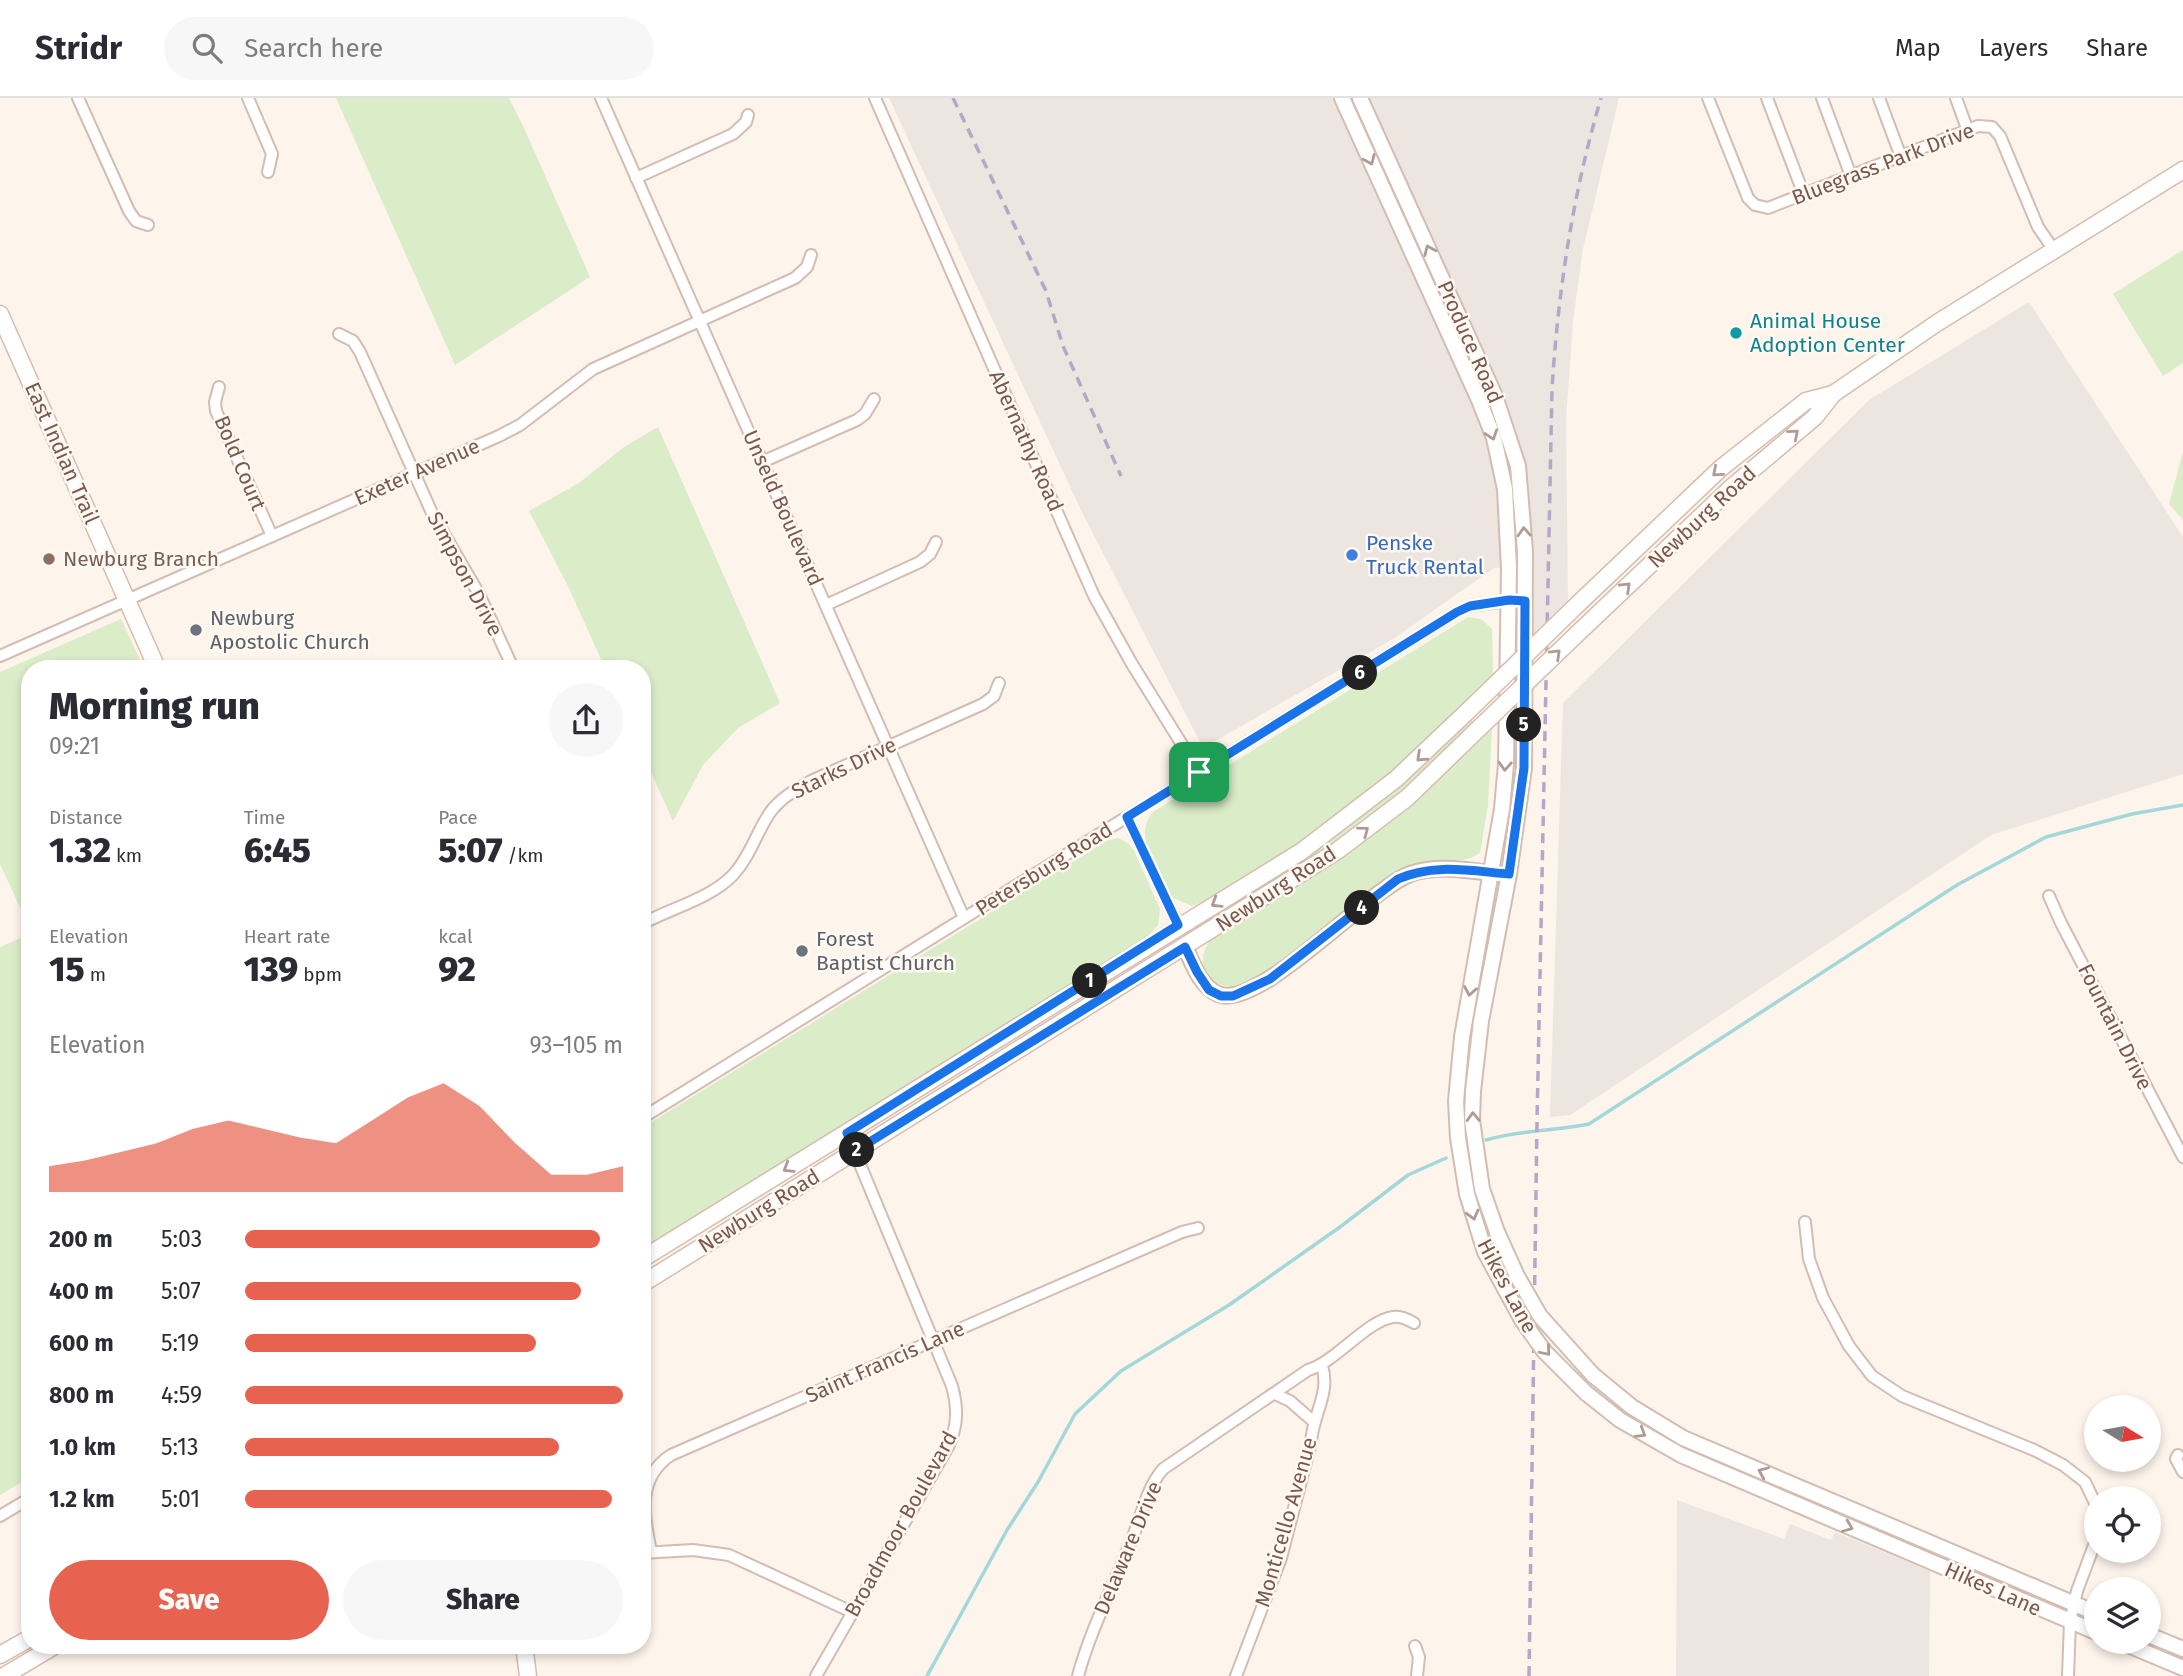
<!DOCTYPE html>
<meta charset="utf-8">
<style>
:root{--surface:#fff;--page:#f7f7f7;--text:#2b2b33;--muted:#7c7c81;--line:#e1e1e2;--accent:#e76350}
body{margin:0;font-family:"Fira Sans",sans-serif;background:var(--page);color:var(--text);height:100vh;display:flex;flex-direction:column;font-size:26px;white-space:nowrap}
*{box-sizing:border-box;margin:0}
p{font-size:23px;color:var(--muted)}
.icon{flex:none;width:38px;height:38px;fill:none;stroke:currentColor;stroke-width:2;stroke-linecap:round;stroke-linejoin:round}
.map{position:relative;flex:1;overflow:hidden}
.sheet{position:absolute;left:21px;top:562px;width:630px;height:994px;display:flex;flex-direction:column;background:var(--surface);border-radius:28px;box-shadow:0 4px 10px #0003}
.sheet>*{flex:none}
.needle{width:46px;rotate:101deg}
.buttons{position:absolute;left:2084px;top:1297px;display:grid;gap:14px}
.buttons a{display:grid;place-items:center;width:77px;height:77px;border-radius:50%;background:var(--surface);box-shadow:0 4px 10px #0003;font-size:35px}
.pin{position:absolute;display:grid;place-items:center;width:60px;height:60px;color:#fff;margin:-30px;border-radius:14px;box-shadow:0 4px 10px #0006}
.km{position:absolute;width:35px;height:35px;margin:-18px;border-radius:50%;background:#222;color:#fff;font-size:19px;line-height:35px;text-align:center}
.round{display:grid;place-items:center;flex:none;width:74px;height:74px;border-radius:37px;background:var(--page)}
.overview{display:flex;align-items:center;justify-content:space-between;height:119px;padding:0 28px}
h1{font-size:38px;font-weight:800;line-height:52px}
.figures{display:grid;grid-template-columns:repeat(3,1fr);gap:10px;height:119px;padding:7px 28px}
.figures div{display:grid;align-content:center}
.figures b{font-size:35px;font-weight:800}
.figures small{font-size:19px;font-weight:400}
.figures p{font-size:19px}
.chart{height:196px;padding:14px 28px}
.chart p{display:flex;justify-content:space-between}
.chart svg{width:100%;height:126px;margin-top:7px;fill:var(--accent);opacity:.7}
.button{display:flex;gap:14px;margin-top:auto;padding:14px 28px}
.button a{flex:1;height:80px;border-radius:42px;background:var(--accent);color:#fff;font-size:28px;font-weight:800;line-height:80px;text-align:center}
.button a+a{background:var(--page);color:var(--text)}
ul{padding:0 28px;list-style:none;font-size:23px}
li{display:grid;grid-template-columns:112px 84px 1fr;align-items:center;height:52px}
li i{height:18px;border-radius:9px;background:var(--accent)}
header{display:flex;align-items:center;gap:42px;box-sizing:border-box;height:98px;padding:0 35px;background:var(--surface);border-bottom:2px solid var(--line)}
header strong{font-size:33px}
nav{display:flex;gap:38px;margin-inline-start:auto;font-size:24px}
.search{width:490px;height:63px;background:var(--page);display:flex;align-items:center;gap:18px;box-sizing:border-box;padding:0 24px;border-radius:38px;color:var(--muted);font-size:26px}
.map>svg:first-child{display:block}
.industrial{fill:#ede5e0}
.green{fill:#daecc8}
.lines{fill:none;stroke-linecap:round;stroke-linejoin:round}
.stream{stroke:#a4d7da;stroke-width:3.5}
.minor-casing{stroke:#d3bdb2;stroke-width:14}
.tertiary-casing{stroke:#d3bdb2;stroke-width:18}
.secondary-casing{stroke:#d6bdaf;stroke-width:19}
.minor{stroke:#fff;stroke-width:10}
.tertiary{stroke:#fff;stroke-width:14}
.secondary{stroke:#fff;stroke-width:16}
.rail{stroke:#b6a7c9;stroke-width:3.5;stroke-dasharray:10 7;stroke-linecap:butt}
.tertiary-bridge-casing{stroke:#d3bdb2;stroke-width:18;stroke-linecap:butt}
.secondary-bridge-casing{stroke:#d6bdaf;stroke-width:19;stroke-linecap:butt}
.tertiary-bridge{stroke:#fff;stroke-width:14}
.secondary-bridge{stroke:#fff;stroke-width:16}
.oneway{stroke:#af9b94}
.route-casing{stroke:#fff;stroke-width:14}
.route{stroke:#1a73e8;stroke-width:9}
.culture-dot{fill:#0f9aa8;stroke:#fff9f2;stroke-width:2.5}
.shop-dot{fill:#3f7fe0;stroke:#fff9f2;stroke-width:2.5}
.education-dot{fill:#8d6e63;stroke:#fff9f2;stroke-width:2.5}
.worship-dot{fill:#6b7280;stroke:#fff9f2;stroke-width:2.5}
.labels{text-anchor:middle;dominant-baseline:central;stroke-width:5;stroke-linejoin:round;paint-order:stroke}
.street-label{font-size:21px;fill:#79584d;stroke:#fff9f2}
.culture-label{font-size:21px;fill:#0d838f;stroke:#fff9f2;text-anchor:start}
.shop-label{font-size:21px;fill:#366cbe;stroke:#fff9f2;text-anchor:start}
.education-label{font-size:21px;fill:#785e54;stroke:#fff9f2;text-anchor:start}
.worship-label{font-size:21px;fill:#5b616d;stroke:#fff9f2;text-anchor:start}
</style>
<header>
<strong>Stridr</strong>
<div class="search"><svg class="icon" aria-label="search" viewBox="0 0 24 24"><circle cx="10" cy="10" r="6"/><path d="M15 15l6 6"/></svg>Search here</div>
<nav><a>Map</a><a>Layers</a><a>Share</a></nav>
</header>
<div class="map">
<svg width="2183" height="1578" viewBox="0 0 2183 1578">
<rect width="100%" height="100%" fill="#fdf4eb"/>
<g class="industrial">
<polygon points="889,0 1619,0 1583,151 1573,223 1566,322 1568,503 1531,539 1533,470 1494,470 1393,541 1203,650 1081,412"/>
<polygon points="2029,204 2183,439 2183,676 1991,737 1570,1017 1550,1019 1563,605 1869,302"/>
<polygon points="1677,1402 1784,1441 1790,1426 1831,1442 1835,1434 1930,1473 1929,1578 1676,1578"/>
</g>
<g class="green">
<polygon points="336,0 509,0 523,28 590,179 455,267"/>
<polygon points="2183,152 2183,265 2163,278 2113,196"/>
<polygon points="658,329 780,605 738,630 703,667 673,723 642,654 642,570 605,570 567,486 529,413 579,385 624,349"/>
<polygon points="2183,354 2183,422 2169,406"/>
<path d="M1468 519 1481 521 1492 531 1493 576C1453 615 1415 656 1371 693 1321 735 1263 768 1207 802L1192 808 1171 799C1158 776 1132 737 1153 714Z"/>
<polygon points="121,521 144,570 30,570 30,831 0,766 0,574"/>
<path d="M1468 623H1474L1468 630 1469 631C1442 658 1416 684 1387 708 1331 752 1269 789 1208 827L1204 819Z"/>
<path d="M1492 631 1488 707 1480 755C1462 767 1446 761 1426 765 1413 767 1402 774 1390 780L1245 888C1207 894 1189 865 1215 836L1310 777 1427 693Z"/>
<polygon points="1118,740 1128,745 1134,753 1160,811 1158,827 1147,839 642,1154 642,1030 1106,743"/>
<polygon points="30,836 30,1379 0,1397 0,849"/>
</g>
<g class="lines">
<g class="stream">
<path d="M1486 1042C1520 1032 1555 1033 1589 1026L1957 787 2046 739 2132 716 2183 707"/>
<polyline points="927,1578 1007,1432 1038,1384 1075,1316 1121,1273 1229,1207 1340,1129 1408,1077 1446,1060"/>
</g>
<g class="minor-casing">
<g id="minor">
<polyline points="78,0 129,113 136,123 148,127"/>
<polyline points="248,0 272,56 268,74"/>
<polyline points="601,0 964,820"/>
<polyline points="875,0 1094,498 1132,566 1199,674"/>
<polyline points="1708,0 1748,100 1755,107 1768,110 1978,28 1992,29 2000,38 2038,129 2054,152"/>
<polyline points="1767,0 1804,97"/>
<polyline points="1822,0 1851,78"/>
<polyline points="1879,0 1901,59"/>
<polyline points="1956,0 1968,33"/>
<polyline points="636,80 733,36 746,24 748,17"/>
<polyline points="339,236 353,243 360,254 432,415 479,496 513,570"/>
<polyline points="219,289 215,304 216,313 272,438"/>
<polyline points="762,364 857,322 865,316 874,301"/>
<polyline points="826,507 920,464 930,456 936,444"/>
<polyline points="0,558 499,338 520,327 593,271 795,180 807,169 811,157"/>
<polyline points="1127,719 1178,827"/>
<polyline points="2049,798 2061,825 2183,1059"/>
<path d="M642 826C671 810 710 801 733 777 749 760 756 736 769 716 779 701 795 692 811 683L983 606 994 598 999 585"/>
<polyline points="642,1020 1457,514 1470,508 1515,502"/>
<polyline points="1805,1124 1809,1161 1823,1200 1849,1248 1872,1278 1902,1298 2034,1352 2063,1367 2085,1384 2096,1407"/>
<polyline points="1275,1296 1290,1303 1314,1324"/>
<polyline points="2178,1357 2176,1361 2183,1374"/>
<polyline points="0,1418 30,1400"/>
<path d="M651 1454C644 1418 636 1380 671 1357L1182 1134 1198 1130"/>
<polyline points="642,1455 693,1452 729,1457 854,1515"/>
<polyline points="1415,1548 1419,1559 1417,1578"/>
<path d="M816 1578 948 1349C958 1328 958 1310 952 1288L847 1035"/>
<path d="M1078 1578C1091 1530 1114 1487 1132 1441 1142 1417 1146 1391 1163 1371L1308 1272C1336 1264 1366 1223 1393 1219 1401 1218 1407 1221 1414 1225"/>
<path d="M1236 1578 1281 1460 1311 1345C1312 1318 1331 1295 1322 1268"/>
<polyline points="2068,1578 2070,1524 2077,1493 2096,1442"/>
</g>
</g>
<g class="tertiary-casing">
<g id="tertiary">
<polyline points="1342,0 1479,302 1494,340 1505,391 1509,470 1506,666 1502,711 1462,939 1456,1003 1458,1040 1467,1096 1485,1154"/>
<polyline points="1360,0 1495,298 1518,368 1525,453 1524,670 1509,776 1481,923 1473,993 1472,1022 1482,1091 1497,1134"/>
<path d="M1185 849C1193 866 1200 888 1218 896 1257 914 1368 792 1410 776 1438 766 1471 773 1500 776"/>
<polyline points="1593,1277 1632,1309 1683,1340 2096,1515"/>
<polyline points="1586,1295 1620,1322 1681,1357 2096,1534"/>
<polyline points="2149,1537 2183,1551"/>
<polyline points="2121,1544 2183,1570"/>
</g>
</g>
<g class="secondary-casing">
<g id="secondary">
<polyline points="0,216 157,570"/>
<polyline points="1578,506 1721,370 1806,303 1833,296 1937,225 2183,72"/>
<polyline points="1577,536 1733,388 1815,319 1833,296"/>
<polyline points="642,1161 1302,753 1396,681 1470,611"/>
<polyline points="642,1186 1337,753 1407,700 1471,638"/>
<polyline points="524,1547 528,1578"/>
<polyline points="0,1557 30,1540"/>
<polyline points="4,1578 56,1547"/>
</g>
</g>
<use href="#minor" class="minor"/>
<use href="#tertiary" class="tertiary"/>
<use href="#secondary" class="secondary"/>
<g class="rail">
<polyline points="953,0 1046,193 1063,248 1121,378"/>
<path d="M1529 1578 1537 1024 1552 291C1558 193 1573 95 1601 0"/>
</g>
<g class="tertiary-bridge-casing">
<g id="tertiary-bridge">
<polyline points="1497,1134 1517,1178 1540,1218 1593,1277"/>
<polyline points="1485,1154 1522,1222 1544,1253 1586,1295"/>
</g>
</g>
<g class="secondary-bridge-casing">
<g id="secondary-bridge">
<polyline points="1470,611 1578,506"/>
<polyline points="1471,638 1577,536"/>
</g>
</g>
<use href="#tertiary-bridge" class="tertiary-bridge"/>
<use href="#secondary-bridge" class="secondary-bridge"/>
</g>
<defs><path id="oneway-chevron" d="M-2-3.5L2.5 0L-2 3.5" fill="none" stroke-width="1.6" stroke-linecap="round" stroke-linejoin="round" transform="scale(1.75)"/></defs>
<g class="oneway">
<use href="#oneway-chevron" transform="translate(1370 62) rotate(66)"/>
<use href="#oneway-chevron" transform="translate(1429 152) rotate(-114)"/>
<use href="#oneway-chevron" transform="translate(1794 336) rotate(-40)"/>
<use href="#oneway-chevron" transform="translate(1492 337) rotate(72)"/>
<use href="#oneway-chevron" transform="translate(1717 374) rotate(139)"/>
<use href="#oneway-chevron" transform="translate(1524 434) rotate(-93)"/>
<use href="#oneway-chevron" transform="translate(1626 489) rotate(-44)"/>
<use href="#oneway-chevron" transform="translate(1556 556) rotate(-44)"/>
<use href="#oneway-chevron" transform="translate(1421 659) rotate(137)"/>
<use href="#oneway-chevron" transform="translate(1505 668) rotate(93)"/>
<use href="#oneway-chevron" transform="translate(1364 733) rotate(-37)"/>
<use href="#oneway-chevron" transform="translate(1216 805) rotate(149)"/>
<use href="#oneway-chevron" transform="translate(1470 893) rotate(100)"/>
<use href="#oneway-chevron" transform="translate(1473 1019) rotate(-92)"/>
<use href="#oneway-chevron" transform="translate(788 1070) rotate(148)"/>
<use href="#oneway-chevron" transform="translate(1473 1117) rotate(75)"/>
<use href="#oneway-chevron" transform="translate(1546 1253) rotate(50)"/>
<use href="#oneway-chevron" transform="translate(1641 1335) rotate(32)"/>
<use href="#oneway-chevron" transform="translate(1763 1374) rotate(-157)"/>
<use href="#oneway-chevron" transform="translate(1848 1429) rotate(23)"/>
</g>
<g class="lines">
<g class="route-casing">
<path id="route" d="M1509 502 1525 503 1524 670 1509 776C1471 773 1434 765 1398 781L1270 881 1233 898H1221L1209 892 1197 874 1185 849 855 1053 847 1035 1178 827 1127 719 1457 514 1470 508Z"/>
</g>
<use href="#route" class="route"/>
</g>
<circle class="culture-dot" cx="1736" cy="235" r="7"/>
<circle class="shop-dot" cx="1352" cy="457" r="7"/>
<circle class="education-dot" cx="49" cy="461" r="7"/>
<g class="worship-dot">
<circle cx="196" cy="532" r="7"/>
<circle cx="802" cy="853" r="7"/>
</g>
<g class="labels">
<g class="street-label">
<text transform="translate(1883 66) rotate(-21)">Bluegrass Park Drive</text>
<text transform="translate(1470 244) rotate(66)">Produce Road</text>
<text transform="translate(1026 343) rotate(66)">Abernathy Road</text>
<text transform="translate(62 355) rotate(66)">East Indian Trail</text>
<text transform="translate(240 365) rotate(67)">Bold Court</text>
<text transform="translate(417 374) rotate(-24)">Exeter Avenue</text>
<text transform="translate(783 410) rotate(66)">Unseld Boulevard</text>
<text transform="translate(1702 419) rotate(-43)">Newburg Road</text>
<text transform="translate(465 476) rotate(62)">Simpson Drive</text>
<text transform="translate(844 670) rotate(-26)">Starks Drive</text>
<text transform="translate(1044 771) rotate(-32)">Petersburg Road</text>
<text transform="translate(1276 791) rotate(-33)">Newburg Road</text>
<text transform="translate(2115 929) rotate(63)">Fountain Drive</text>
<text transform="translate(759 1113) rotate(-32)">Newburg Road</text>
<text transform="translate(1507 1188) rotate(62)">Hikes Lane</text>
<text transform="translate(885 1264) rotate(-24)">Saint Francis Lane</text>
<text transform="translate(1286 1424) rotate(-74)">Monticello Avenue</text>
<text transform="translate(901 1426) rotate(-61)">Broadmoor Boulevard</text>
<text transform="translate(1128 1450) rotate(-67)">Delaware Drive</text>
<text transform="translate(1993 1491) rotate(24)">Hikes Lane</text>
</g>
<g class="culture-label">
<text x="1750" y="223">Animal House<tspan x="1750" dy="24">Adoption Center</tspan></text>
</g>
<g class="shop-label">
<text x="1366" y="445">Penske<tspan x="1366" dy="24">Truck Rental</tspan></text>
</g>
<g class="education-label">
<text x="63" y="461">Newburg Branch</text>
</g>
<g class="worship-label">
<text x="210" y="520">Newburg<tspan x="210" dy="24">Apostolic Church</tspan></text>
<text x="816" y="841">Forest<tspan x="816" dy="24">Baptist Church</tspan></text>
</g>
</g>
</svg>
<div class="buttons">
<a><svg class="needle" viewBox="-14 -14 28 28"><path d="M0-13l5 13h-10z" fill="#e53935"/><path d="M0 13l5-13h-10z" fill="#7c7c81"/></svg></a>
<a><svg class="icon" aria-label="locate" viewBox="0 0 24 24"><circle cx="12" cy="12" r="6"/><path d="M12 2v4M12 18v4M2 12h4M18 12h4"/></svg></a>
<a><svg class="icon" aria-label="layers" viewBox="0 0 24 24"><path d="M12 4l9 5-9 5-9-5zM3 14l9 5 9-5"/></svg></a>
</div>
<div class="pin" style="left:1199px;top:674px;background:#1e9e55"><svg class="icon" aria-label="arrive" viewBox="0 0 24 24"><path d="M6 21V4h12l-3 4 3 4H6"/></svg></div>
<b class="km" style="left:1090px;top:883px">1</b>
<b class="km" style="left:857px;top:1052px">2</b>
<b class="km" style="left:1362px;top:810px">4</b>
<b class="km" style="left:1524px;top:627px">5</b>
<b class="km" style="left:1360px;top:575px">6</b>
<section class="sheet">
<div class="overview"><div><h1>Morning run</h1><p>09:21</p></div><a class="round"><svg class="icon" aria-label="share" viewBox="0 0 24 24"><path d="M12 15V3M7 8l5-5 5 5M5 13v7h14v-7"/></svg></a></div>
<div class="figures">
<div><p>Distance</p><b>1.32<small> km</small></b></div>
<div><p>Time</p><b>6:45</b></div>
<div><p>Pace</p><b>5:07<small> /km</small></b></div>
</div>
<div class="figures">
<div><p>Elevation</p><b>15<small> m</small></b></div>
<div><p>Heart rate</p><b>139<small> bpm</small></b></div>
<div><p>kcal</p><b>92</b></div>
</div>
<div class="chart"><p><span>Elevation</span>93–105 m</p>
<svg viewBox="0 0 160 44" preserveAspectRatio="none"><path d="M0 44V35L10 33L20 30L30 27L40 22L50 19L60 22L70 25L80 27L90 19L100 11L110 6L120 14L130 27L140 38L150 38L160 35V44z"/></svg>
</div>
<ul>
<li><b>200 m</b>5:03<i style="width:94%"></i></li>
<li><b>400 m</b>5:07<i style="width:89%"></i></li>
<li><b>600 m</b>5:19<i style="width:77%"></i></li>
<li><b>800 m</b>4:59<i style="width:100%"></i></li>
<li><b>1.0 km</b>5:13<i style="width:83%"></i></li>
<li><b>1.2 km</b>5:01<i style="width:97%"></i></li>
</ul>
<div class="button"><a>Save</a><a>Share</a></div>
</section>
</div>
